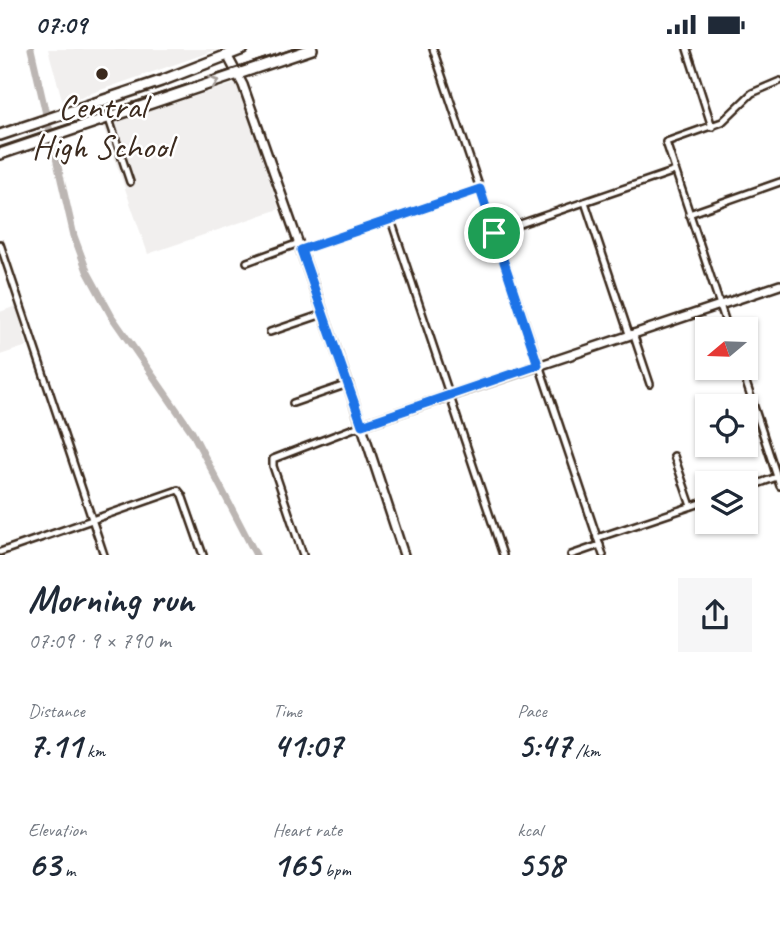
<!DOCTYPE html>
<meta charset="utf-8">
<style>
:root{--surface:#fff;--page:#f6f6f7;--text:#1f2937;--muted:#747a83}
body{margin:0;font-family:Caveat,sans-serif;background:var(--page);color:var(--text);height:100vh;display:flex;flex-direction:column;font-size:26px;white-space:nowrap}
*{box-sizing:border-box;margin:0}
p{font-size:23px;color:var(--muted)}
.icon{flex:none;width:38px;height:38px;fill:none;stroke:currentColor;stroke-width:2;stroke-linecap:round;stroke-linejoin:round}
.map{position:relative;height:506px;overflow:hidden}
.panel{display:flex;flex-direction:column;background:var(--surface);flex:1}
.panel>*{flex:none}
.needle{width:46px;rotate:251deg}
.buttons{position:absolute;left:695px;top:268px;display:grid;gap:14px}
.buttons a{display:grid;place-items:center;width:63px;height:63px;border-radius:0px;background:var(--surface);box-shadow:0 2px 5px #0004;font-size:35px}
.pin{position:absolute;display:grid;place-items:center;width:60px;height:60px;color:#fff;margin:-30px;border:4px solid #fff;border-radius:50%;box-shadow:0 2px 7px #0007}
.round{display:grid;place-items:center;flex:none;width:74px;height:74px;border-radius:0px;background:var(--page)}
.headline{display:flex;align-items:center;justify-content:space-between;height:119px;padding:0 28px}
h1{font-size:38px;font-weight:800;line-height:52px}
.figures{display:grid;grid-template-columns:repeat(3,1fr);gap:10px;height:119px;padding:7px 28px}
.figures div{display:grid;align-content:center}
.figures b{font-size:35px;font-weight:800}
.figures small{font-size:19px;font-weight:400}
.figures p{font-size:19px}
.status{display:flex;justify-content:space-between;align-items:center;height:49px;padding:0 35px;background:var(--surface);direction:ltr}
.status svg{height:19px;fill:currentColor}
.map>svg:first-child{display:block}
.built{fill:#f1efee}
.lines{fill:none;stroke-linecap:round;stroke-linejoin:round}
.canal{stroke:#bcb6b3;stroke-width:7}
.minor-casing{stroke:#3b2a1e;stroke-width:10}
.tertiary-casing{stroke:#3b2a1e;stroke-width:12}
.primary-casing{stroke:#3b2a1e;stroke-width:14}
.minor{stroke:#fff;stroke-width:5}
.tertiary{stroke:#fff;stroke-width:7}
.primary{stroke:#fff;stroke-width:9}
.tram{stroke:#3b2a1e;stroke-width:2}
.oneway{stroke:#a79f9a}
.route-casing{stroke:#fff;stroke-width:14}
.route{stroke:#1a73e8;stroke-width:9}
.poi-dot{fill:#3b2a1e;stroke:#fff;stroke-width:2.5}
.labels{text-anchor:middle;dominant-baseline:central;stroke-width:5;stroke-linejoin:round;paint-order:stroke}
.poi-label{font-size:35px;fill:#3b2a1e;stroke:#fff}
</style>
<div class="status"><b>07:09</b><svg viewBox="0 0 49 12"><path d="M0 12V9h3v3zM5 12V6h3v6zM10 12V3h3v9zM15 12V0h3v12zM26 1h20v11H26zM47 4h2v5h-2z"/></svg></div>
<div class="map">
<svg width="780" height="506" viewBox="0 0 780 506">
<rect width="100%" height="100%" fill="#fff"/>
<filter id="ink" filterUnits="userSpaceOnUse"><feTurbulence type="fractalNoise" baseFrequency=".0143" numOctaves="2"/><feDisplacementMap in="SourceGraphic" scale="14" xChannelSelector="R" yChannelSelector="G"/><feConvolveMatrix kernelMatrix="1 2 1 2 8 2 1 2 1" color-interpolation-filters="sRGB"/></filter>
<g filter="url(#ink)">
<g class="built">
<polygon points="48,0 219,0 63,54"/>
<polygon points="234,35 238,38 279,160 148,205 103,77"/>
<polygon points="16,257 27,297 0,306 0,263"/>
</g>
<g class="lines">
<polyline class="canal" points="31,0 74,187 87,222 112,268 192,383 256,506"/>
<g class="minor-casing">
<g id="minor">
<polyline points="433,0 603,506"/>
<polyline points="687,0 712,78"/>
<polyline points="108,67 130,133"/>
<polyline points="585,153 629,285"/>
<polyline points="689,165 780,133"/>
<polyline points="391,171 503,506"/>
<polyline points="494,184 675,122"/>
<polyline points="0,195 104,506"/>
<polyline points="301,201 480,140"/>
<polyline points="247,213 299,194"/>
<polyline points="728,280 666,93 722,73 752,44 780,32"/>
<polyline points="270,283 323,265"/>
<polyline points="633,284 650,335"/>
<polyline points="741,318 780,437"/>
<polyline points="293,354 348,335"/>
<polyline points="674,407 691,457"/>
<polyline points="746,439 777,428"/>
<polyline points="597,489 707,452"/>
<polyline points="0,503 178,441 182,446 203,506"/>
<polyline points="303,506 273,417 273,410 362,376"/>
<polyline points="571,506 600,496"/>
</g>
</g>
<g class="tertiary-casing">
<g id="tertiary">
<polyline points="227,6 243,36 348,335 404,506"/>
<polyline points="362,376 780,236"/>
</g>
</g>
<g class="primary-casing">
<g id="primary">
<polyline points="0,86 161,32 243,0"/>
<polyline points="0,105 312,0"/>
</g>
</g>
<use href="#minor" class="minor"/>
<use href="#tertiary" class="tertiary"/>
<use href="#primary" class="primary"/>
<polyline class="tram" points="0,98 293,0"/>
</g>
<defs><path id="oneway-chevron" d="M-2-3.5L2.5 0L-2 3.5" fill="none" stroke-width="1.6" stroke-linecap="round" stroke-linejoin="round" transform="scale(1.75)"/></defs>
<use class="oneway" href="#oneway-chevron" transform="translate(214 33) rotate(-18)"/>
</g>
<g class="lines" filter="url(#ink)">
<g class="route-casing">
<polygon id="route" points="480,140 538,316 362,376 301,201"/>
</g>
<use href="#route" class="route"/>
</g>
<circle class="poi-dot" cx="102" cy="25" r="7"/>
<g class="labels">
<g class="poi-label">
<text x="102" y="57">Central<tspan x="102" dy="40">High School</tspan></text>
</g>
</g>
</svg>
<div class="buttons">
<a><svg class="needle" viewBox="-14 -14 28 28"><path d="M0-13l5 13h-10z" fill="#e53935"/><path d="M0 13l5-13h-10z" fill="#747a83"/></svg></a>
<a><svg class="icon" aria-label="locate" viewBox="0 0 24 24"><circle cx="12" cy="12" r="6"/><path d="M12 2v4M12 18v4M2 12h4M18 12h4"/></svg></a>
<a><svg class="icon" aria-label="layers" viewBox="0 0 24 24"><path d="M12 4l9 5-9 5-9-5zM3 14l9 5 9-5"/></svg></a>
</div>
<div class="pin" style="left:494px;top:184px;background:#1e9e55"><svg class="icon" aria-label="arrive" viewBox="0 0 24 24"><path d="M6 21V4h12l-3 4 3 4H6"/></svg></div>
</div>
<section class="panel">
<div class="headline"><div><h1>Morning run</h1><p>07:09 · 9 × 790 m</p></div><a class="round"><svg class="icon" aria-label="share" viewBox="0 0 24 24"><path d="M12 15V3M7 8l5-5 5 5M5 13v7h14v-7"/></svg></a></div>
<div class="figures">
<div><p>Distance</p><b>7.11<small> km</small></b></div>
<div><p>Time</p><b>41:07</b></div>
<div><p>Pace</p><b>5:47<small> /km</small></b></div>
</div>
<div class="figures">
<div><p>Elevation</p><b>63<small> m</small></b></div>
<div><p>Heart rate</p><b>165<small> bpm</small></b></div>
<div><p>kcal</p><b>558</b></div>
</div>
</section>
